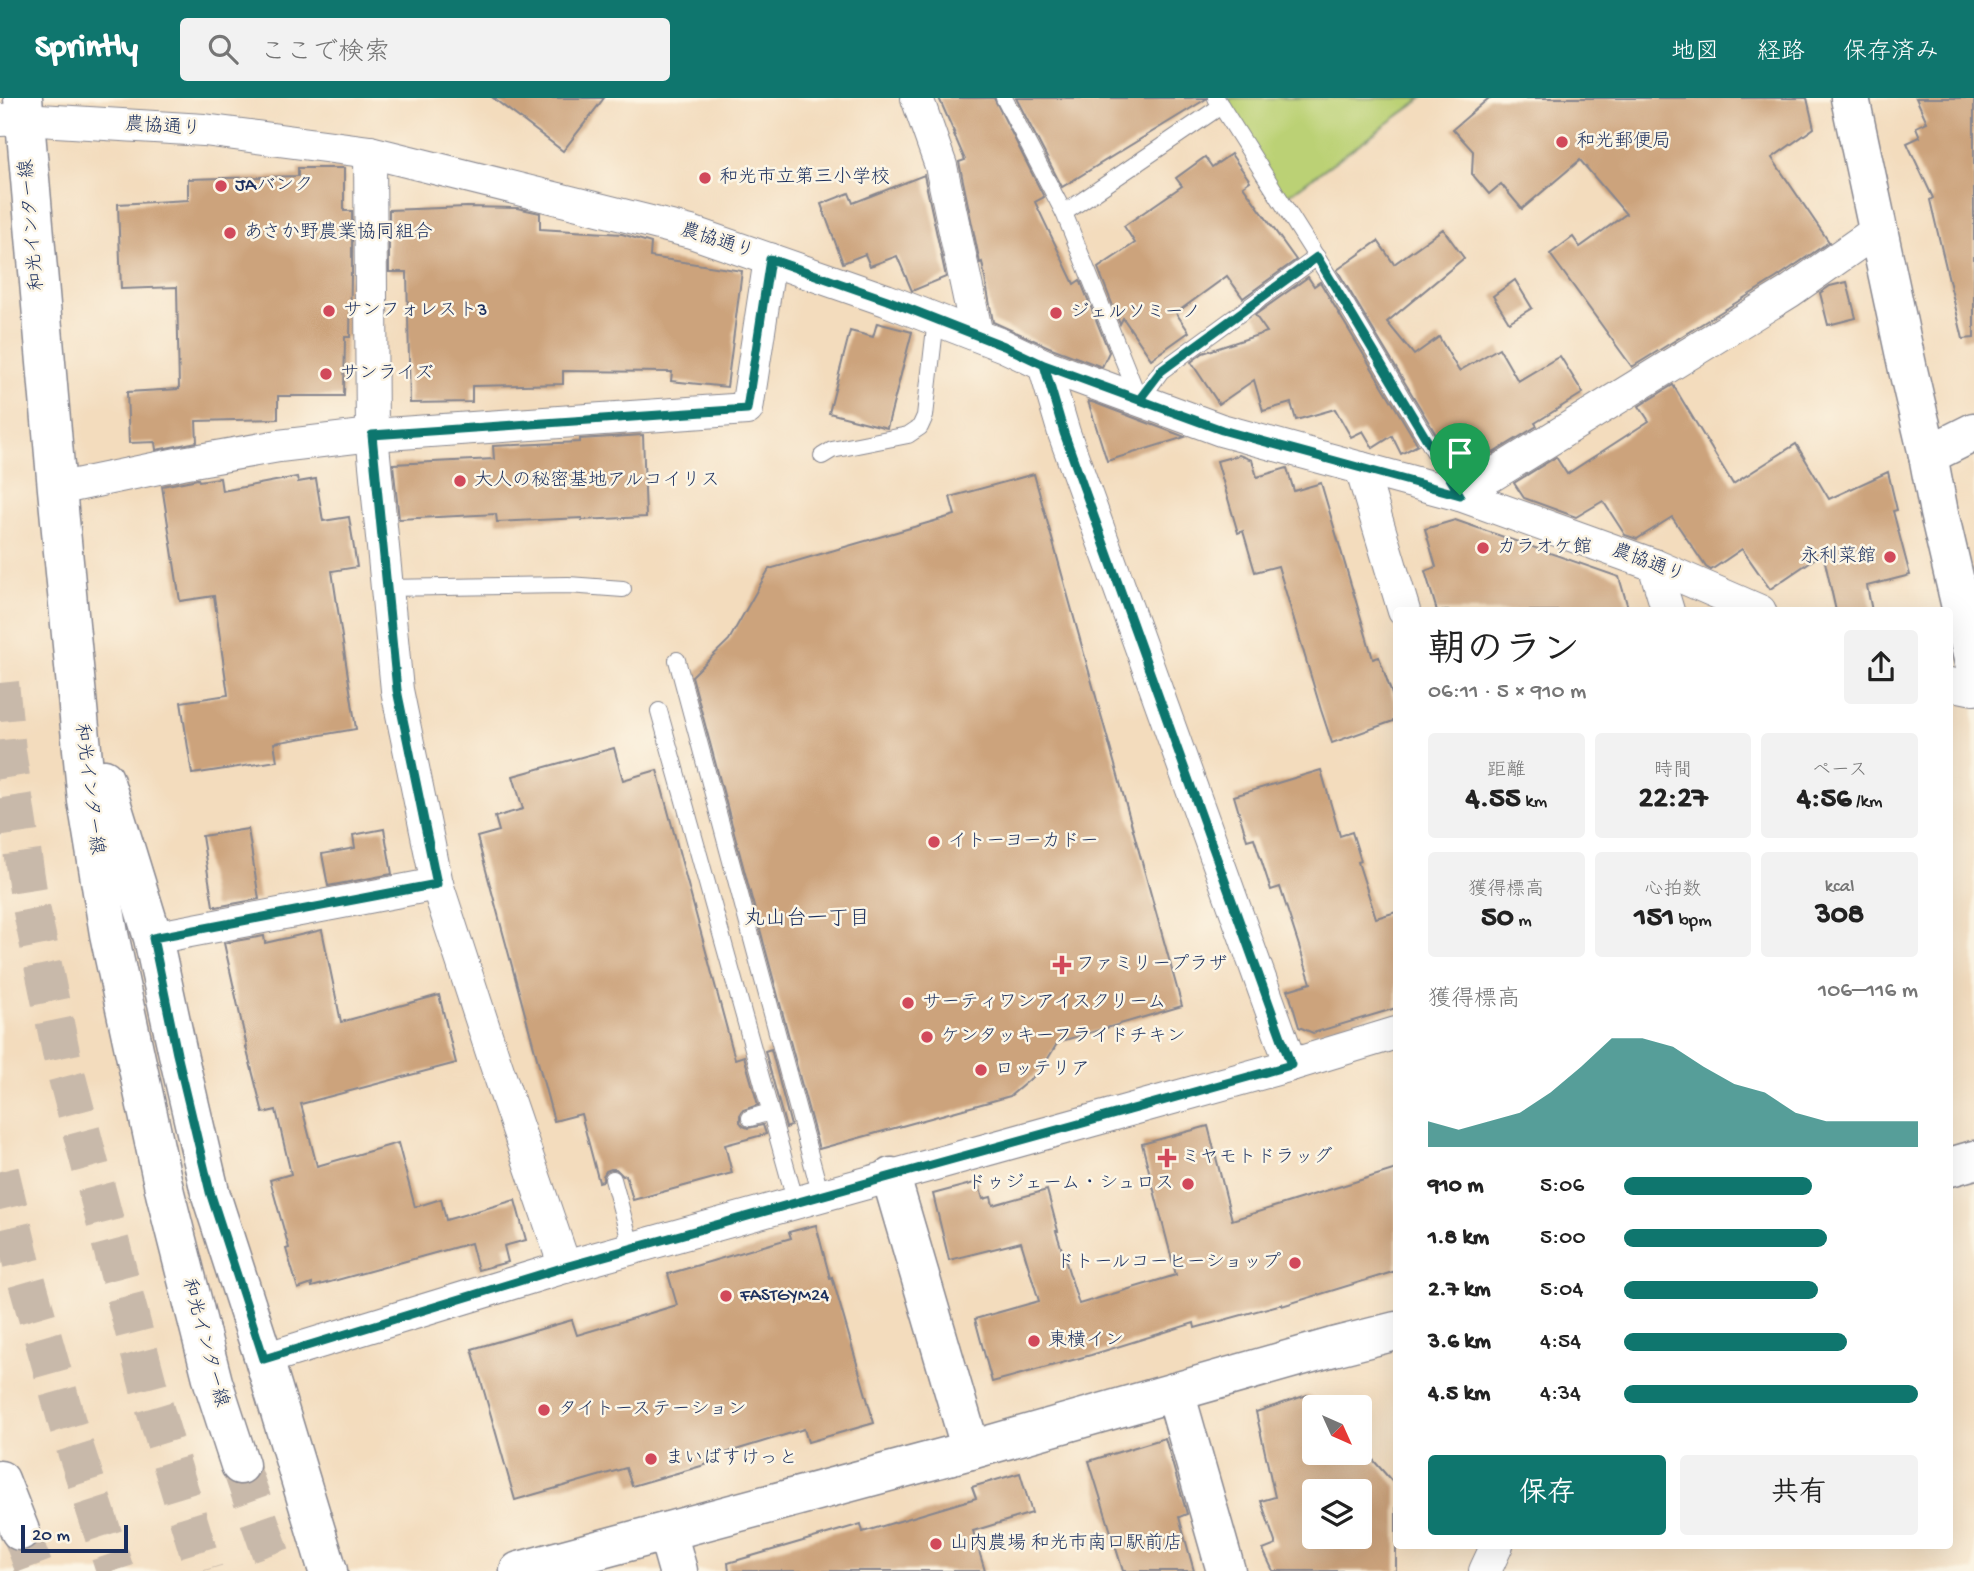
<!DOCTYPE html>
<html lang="ja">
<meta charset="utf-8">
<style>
:root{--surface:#fff;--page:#f2f2f2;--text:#222;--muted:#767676;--accent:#0f766e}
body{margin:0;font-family:"Gochi Hand","Klee One",sans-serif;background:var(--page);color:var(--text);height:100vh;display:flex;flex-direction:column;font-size:26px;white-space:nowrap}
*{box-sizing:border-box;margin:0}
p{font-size:23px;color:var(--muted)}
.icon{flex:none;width:38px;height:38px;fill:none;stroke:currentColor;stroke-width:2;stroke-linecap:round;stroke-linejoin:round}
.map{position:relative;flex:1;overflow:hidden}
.side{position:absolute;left:1393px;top:509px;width:560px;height:942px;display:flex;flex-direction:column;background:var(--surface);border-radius:7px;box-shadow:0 7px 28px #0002}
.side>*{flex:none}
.needle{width:46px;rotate:135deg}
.controls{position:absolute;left:1302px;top:1297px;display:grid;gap:14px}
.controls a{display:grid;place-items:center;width:70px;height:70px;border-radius:7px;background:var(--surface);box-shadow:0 7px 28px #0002;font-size:35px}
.scale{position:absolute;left:21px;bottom:18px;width:107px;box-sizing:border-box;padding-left:7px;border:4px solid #1b2f5e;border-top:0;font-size:19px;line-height:24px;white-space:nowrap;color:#1b2f5e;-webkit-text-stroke:5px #fcf5e5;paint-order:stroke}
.pin{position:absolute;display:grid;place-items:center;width:60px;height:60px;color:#fff;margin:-72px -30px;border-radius:50% 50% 50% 0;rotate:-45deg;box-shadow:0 0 7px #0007}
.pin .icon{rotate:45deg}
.round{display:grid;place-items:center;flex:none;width:74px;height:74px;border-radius:7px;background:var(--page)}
.headline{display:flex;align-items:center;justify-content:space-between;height:119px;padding:0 35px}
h1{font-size:38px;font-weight:700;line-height:52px}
.figures{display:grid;grid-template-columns:repeat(3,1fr);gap:10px;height:119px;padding:7px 35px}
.figures div{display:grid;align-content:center;border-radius:7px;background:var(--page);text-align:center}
.figures b{font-size:30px;font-weight:700}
.figures small{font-size:19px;font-weight:400}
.figures p{font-size:19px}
.chart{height:196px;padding:14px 35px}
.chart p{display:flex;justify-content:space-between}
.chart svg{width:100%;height:126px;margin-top:7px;fill:var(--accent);opacity:.7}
.action{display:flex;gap:14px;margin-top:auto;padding:14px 35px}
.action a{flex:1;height:80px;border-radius:7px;background:var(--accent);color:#fff;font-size:28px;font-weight:700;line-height:80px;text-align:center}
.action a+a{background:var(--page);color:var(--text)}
ul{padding:0 35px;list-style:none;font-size:23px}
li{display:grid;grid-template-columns:112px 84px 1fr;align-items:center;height:52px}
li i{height:18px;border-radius:9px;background:var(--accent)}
header{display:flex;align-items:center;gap:42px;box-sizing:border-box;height:98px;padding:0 35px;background:var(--accent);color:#fff}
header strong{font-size:33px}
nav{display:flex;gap:38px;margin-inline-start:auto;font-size:24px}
.search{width:490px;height:63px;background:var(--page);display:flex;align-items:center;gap:18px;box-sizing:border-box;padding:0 24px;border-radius:7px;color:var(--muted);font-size:26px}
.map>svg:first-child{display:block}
.park{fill:#bbd175;stroke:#6b806a;stroke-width:2}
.building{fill:#cca37b;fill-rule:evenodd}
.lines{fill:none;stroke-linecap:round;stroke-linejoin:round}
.primary-tunnel{stroke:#c8b9aa;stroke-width:38;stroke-dasharray:38 19;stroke-linecap:butt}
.highway-tunnel{stroke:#c8b9aa;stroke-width:38;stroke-dasharray:38 19;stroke-linecap:butt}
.lane-casing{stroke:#87868e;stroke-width:18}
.street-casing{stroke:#87868e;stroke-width:34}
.secondary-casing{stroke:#87868e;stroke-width:41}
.primary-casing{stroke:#87868e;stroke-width:41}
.lane{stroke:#fff;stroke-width:16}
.street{stroke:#fff;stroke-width:32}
.secondary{stroke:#fff;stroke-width:38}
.primary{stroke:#fff;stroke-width:38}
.route-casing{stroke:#fff;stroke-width:14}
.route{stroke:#0f766e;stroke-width:9}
.poi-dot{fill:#d1495b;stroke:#fcf5e5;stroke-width:2.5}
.labels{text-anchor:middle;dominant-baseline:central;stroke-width:5;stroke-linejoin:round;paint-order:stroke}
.street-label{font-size:19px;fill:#1b2f5e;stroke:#fcf5e5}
.poi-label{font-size:19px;fill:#1b2f5e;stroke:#fcf5e5;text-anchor:start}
.neighbourhood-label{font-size:21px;fill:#1b2f5e;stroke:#fcf5e5}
</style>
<header>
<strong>Sprintly</strong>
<div class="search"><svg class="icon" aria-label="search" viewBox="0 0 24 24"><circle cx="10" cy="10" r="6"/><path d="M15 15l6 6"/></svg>ここで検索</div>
<nav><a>地図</a><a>経路</a><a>保存済み</a></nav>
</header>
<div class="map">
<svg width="1974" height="1473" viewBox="0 0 1974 1473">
<rect width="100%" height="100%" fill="#fcf5e5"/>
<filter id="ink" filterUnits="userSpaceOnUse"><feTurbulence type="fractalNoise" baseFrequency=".0143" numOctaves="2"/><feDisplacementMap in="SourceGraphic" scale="14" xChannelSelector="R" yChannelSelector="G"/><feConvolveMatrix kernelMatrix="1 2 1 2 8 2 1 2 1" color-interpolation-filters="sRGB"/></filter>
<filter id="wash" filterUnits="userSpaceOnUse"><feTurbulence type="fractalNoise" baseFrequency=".00686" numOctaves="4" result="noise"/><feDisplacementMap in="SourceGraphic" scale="28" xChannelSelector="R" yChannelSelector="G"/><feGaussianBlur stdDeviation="1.57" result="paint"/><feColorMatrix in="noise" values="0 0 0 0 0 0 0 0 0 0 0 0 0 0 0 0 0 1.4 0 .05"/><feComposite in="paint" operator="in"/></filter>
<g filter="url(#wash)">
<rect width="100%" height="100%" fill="#f3dcbd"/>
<polygon class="park" points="1232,0 1423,0 1280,103 1221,8"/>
<g id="blocks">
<g class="building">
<polygon points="493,0 604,0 563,53"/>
<polygon points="939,0 994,0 1044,99 1035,104 1074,186 1080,182 1109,254 1102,269 1049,249 993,224 982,164 980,165 959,64 965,62 953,34 954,34"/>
<polygon points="1016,0 1206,0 1206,1 1062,89"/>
<polygon points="1489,0 1807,0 1814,30 1772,60 1829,144 1776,180 1632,269 1550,156 1573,139 1580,149 1626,116 1580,62 1522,111 1501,86 1489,96 1472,76 1473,53 1453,31"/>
<polygon points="1916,0 1974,0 1974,240 1963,241 1930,102 1933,100 1907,45 1920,39 1916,29 1927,24"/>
<polygon points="1231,56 1250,83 1243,88 1296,162 1243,200 1227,178 1176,215 1189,234 1151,261 1123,220 1120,226 1098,170 1135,145 1124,128 1182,88 1176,80 1205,59 1212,69"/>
<polygon points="298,70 344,70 344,113 352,113 352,176 351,176 350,239 345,239 344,298 278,298 278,321 196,323 197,344 156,352 155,344 129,345 127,294 179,291 177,189 121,191 118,106 188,102 188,81 298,78"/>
<polygon points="924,77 946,179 912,193 897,158 870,168 865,156 843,165 821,106 849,95 853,105"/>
<polygon points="467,109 517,110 540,115 540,131 622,136 651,145 650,159 742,173 727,289 671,283 672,274 563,273 563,286 472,288 472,304 410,305 407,174 389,174 389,112"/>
<polygon points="1443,131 1464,160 1387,224 1414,257 1439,239 1459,273 1499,250 1518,283 1560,258 1583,295 1535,325 1537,328 1493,355 1490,349 1462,365 1444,334 1437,338 1337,172 1378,143 1394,166"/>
<polygon points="1308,179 1314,188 1320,184 1418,347 1401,356 1392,338 1373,350 1363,333 1351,339 1335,311 1296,322 1291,305 1263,313 1254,282 1219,306 1191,264 1203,255 1267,234 1255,217"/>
<polygon points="1515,182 1532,210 1509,224 1493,198"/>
<polygon points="1847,184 1856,220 1828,227 1820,195 1830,188"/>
<polygon points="877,225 912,234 887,330 829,315 850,233 873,239"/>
<polygon points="1673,287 1733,386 1796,346 1829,401 1888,374 1897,412 1893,413 1910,477 1867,488 1872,513 1836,513 1823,455 1770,491 1742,451 1711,472 1706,469 1672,419 1637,441 1625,437 1603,403 1576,419 1524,400 1514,385 1556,359 1567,376 1649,323 1639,308"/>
<polygon points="1088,303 1095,305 1185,339 1107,363"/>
<polygon points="643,337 646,419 582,422 582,420 497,424 496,416 399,421 393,366 494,361 493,348 580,344 580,341"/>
<polygon points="1239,357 1252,362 1257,379 1287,370 1294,393 1321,385 1373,561 1379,559 1396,608 1396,622 1332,645 1321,612 1278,468 1255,474 1243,433 1238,435 1217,363"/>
<polygon points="1034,376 1182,908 1058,944 1041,972 1010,998 819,1051 692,578 729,542 769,471 955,417 950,399"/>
<polygon points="297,379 298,384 316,381 323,423 349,419 357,469 332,473 356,631 274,645 277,663 192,676 181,604 228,597 214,498 180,503 162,388 198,381 199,383 220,380 222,393"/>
<polygon points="1455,422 1619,479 1629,513 1437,513 1425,473 1436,469 1425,431"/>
<polygon points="614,650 623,682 657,672 735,961 744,958 758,1007 743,1012 740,1017 740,1024 743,1028 748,1030 763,1027 766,1036 725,1047 732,1075 633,1102 626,1077 623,1078 616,1071 611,1071 606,1073 603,1078 603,1083 599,1084 581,1016 554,1023 477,739 499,733 495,719 523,711 513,678"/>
<polygon points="1321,672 1340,738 1352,734 1361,763 1358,764 1376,820 1396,814 1396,910 1313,935 1299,929 1288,892 1311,885 1280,789 1271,792 1254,740 1247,742 1234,698"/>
<polygon points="248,731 259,801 216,809 216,808 213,808 202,738"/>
<polygon points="384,731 392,776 328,788 322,756 355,750 353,737"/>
<polygon points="322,832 341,924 439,897 456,965 301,1006 317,1068 398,1045 415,1109 441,1101 446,1122 515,1102 526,1142 504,1148 508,1164 478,1172 471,1145 312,1189 312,1186 298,1191 286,1151 289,1150 270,1082 291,1076 276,1012 263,1015 246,949 247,949 224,845 264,838 265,845"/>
<polygon points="771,951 791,1028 786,1030 765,953"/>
<polygon points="1208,1028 1232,1122 1396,1071 1396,1173 1282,1208 1282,1206 1195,1230 1194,1225 1091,1257 992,1284 975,1221 1039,1203 1021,1144 949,1162 933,1096 978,1084 983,1101 991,1099 993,1107 1047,1092 1058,1133 1056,1133 1079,1206 1176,1177 1142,1046"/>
<polygon points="816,1127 830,1180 832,1179 874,1325 808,1344 804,1331 713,1359 715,1364 632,1388 626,1370 515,1402 472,1251 572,1222 577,1237 677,1207 668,1176 791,1140 789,1134"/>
<path d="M1307 1297 1319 1303 1325 1309H1314V1354H1360V1347L1396 1388V1473H1273L1263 1452 1276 1447 1261 1403 1275 1399 1256 1314ZM1314 1393H1360V1438H1314Z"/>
<polygon points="1165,1340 1187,1416 1179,1419 1194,1473 1123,1473 1089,1363"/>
<polygon points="1020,1375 1032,1415 973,1433 985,1473 729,1473 728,1465 861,1426 863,1434 976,1400 972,1389"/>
</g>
</g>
</g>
<g filter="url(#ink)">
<use href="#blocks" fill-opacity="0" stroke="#87868e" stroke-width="2"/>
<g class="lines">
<g class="primary-tunnel">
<polyline points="240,1367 277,1473"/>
<polyline points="20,1433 35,1473"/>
</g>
<g class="highway-tunnel">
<polyline points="0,585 7,653 29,799 63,964 151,1298 204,1473"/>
<polyline points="0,1073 22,1166 68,1328 115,1473"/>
</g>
<g class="lane-casing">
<g id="lane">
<polyline points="1004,0 1064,115 1221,8"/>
<polyline points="1216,0 1343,201 1459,395"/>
<polyline points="1064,115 1139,301"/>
<polyline points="1140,302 1161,273 1317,159"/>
<polyline points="822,358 832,352 908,337 920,329 925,318 936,221"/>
<polyline points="386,490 568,487 623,491"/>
<polyline points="677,562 821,1098"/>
<polyline points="659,613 796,1105"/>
<polyline points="750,1020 770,1014"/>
<polyline points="613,1081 632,1151"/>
</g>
</g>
<g class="street-casing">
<g id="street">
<polyline points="917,0 941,68 977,237"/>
<polyline points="0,22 23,21 204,32 370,54 691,134 886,202 1004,248 1044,267 1221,332 1460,397 1654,467 1760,513"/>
<polyline points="370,54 372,337 397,592 437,786 494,961 565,1169"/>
<polyline points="1044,267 1064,335 1291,967"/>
<polyline points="1361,370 1404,513"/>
<polyline points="57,391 182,365 279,348 372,337 747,311 770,161"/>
<polyline points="1460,397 1789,194 1879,131"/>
<polyline points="1654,467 1668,513"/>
<polyline points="1950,586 1974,591"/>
<polyline points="153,840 437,786"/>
<polyline points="264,1261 565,1169 1291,967 1396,935"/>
<polyline points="1485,1473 1497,1447"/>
</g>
</g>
<g class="secondary-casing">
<g id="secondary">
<polyline points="1850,0 1908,272 1928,357 1939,415 1974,565"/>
<polyline points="1928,357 1974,334"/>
<polyline points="1950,1069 1974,1062"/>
<polyline points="891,1079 971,1352"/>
<polyline points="1175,1294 1226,1473"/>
<polyline points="667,1434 678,1473"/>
<polyline points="519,1473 971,1352 1333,1249 1396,1233"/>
</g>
</g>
<g class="primary-casing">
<g id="primary">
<polyline points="23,0 57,391 87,703 109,836 165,1095 213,1284 240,1367"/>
<polyline points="104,681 153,840 178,956 210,1094 264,1261 328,1473"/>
<polyline points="0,1382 20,1433"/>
</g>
</g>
<use href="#lane" class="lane"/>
<use href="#street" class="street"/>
<use href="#secondary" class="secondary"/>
<use href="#primary" class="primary"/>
</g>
</g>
<g class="lines" filter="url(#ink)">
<g class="route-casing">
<polyline id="route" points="1460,397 1222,332 1044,267 1004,248 887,202 770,161 747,311 372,337 397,592 437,786 153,840 177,956 210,1094 264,1261 565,1169 1291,967 1064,335 1044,267 1139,302 1161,273 1317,159 1460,397"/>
</g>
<use href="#route" class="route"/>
</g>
<g class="poi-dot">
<circle cx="1562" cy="44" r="7"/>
<circle cx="705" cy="80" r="7"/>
<circle cx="221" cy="88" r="7"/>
<circle cx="230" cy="135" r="7"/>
<circle cx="329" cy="213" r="7"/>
<circle cx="1056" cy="215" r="7"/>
<circle cx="326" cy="276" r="7"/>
<circle cx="460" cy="383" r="7"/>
<circle cx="1483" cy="450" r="7"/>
<circle cx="1890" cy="459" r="7"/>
<circle cx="934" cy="744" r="7"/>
<path d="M1058.5 856.5h7v7h7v7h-7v7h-7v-7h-7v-7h7z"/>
<circle cx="908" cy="905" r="7"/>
<circle cx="927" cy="939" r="7"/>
<circle cx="981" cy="972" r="7"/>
<path d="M1163.5 1049.5h7v7h7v7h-7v7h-7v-7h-7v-7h7z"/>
<circle cx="1188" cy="1086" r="7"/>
<circle cx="1295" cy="1165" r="7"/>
<circle cx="726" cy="1198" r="7"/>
<circle cx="1034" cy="1243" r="7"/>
<circle cx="544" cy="1312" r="7"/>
<circle cx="651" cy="1361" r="7"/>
<circle cx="936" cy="1446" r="7"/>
</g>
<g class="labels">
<g class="street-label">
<text transform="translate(163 30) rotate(4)">農協通り</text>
<text transform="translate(33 127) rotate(-95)">和光インター線</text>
<text transform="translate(717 144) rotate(18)">農協通り</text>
<text transform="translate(1648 466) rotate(21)">農協通り</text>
<text transform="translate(88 691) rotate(83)">和光インター線</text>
<text transform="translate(204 1245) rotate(75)">和光インター線</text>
</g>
<g class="poi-label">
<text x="1576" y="44">和光郵便局</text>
<text x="719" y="80">和光市立第三小学校</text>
<text x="235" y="88">JAバンク</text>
<text x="244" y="135">あさか野農業協同組合</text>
<text x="343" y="213">サンフォレスト3</text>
<text x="1070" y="215">ジェルソミーノ</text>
<text x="340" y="276">サンライズ</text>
<text x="474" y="383">大人の秘密基地アルコイリス</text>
<text x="1497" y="450">カラオケ館</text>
<text x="1876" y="459" text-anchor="end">永利菜館</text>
<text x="948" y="744">イトーヨーカドー</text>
<text x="1076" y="867">ファミリープラザ</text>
<text x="922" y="905">サーティワンアイスクリーム</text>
<text x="941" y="939">ケンタッキーフライドチキン</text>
<text x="995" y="972">ロッテリア</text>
<text x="1181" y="1060">ミヤモトドラッグ</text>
<text x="1174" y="1086" text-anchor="end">ドゥジェーム・シュロス</text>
<text x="1281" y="1165" text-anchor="end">ドトールコーヒーショップ</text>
<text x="740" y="1198">FASTGYM24</text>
<text x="1048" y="1243">東横イン</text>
<text x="558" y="1312">タイトーステーション</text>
<text x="665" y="1361">まいばすけっと</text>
<text x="950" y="1446">山内農場 和光市南口駅前店</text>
</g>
<g class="neighbourhood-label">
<text x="807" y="822">丸山台一丁目</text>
</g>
</g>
</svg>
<div class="controls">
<a><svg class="needle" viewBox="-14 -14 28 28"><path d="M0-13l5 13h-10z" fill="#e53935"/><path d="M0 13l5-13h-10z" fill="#767676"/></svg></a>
<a><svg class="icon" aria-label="layers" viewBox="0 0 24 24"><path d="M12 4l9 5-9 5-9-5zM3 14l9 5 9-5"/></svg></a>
</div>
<div class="scale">20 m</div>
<div class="pin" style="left:1460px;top:397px;background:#1e9e55"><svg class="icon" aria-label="arrive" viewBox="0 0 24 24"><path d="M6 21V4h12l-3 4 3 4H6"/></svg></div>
<section class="side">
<div class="headline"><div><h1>朝のラン</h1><p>06:11 · 5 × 910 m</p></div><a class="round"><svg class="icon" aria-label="share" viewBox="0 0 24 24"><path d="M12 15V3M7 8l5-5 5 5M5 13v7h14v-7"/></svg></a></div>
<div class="figures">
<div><p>距離</p><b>4.55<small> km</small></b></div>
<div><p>時間</p><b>22:27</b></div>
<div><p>ペース</p><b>4:56<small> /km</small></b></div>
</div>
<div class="figures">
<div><p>獲得標高</p><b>50<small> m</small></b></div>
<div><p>心拍数</p><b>151<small> bpm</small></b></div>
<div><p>kcal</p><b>308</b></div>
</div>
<div class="chart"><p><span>獲得標高</span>106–116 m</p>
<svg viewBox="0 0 160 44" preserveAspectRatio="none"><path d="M0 44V35L10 38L20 35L30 32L40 25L50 16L60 6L70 6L80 9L90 16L100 22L110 25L120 32L130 35L140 35L150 35L160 35V44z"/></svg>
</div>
<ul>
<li><b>910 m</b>5:06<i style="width:64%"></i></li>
<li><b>1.8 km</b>5:00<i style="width:69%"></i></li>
<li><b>2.7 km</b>5:04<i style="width:66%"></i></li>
<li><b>3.6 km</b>4:54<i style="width:76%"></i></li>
<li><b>4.5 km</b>4:34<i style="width:100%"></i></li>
</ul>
<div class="action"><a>保存</a><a>共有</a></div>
</section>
</div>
